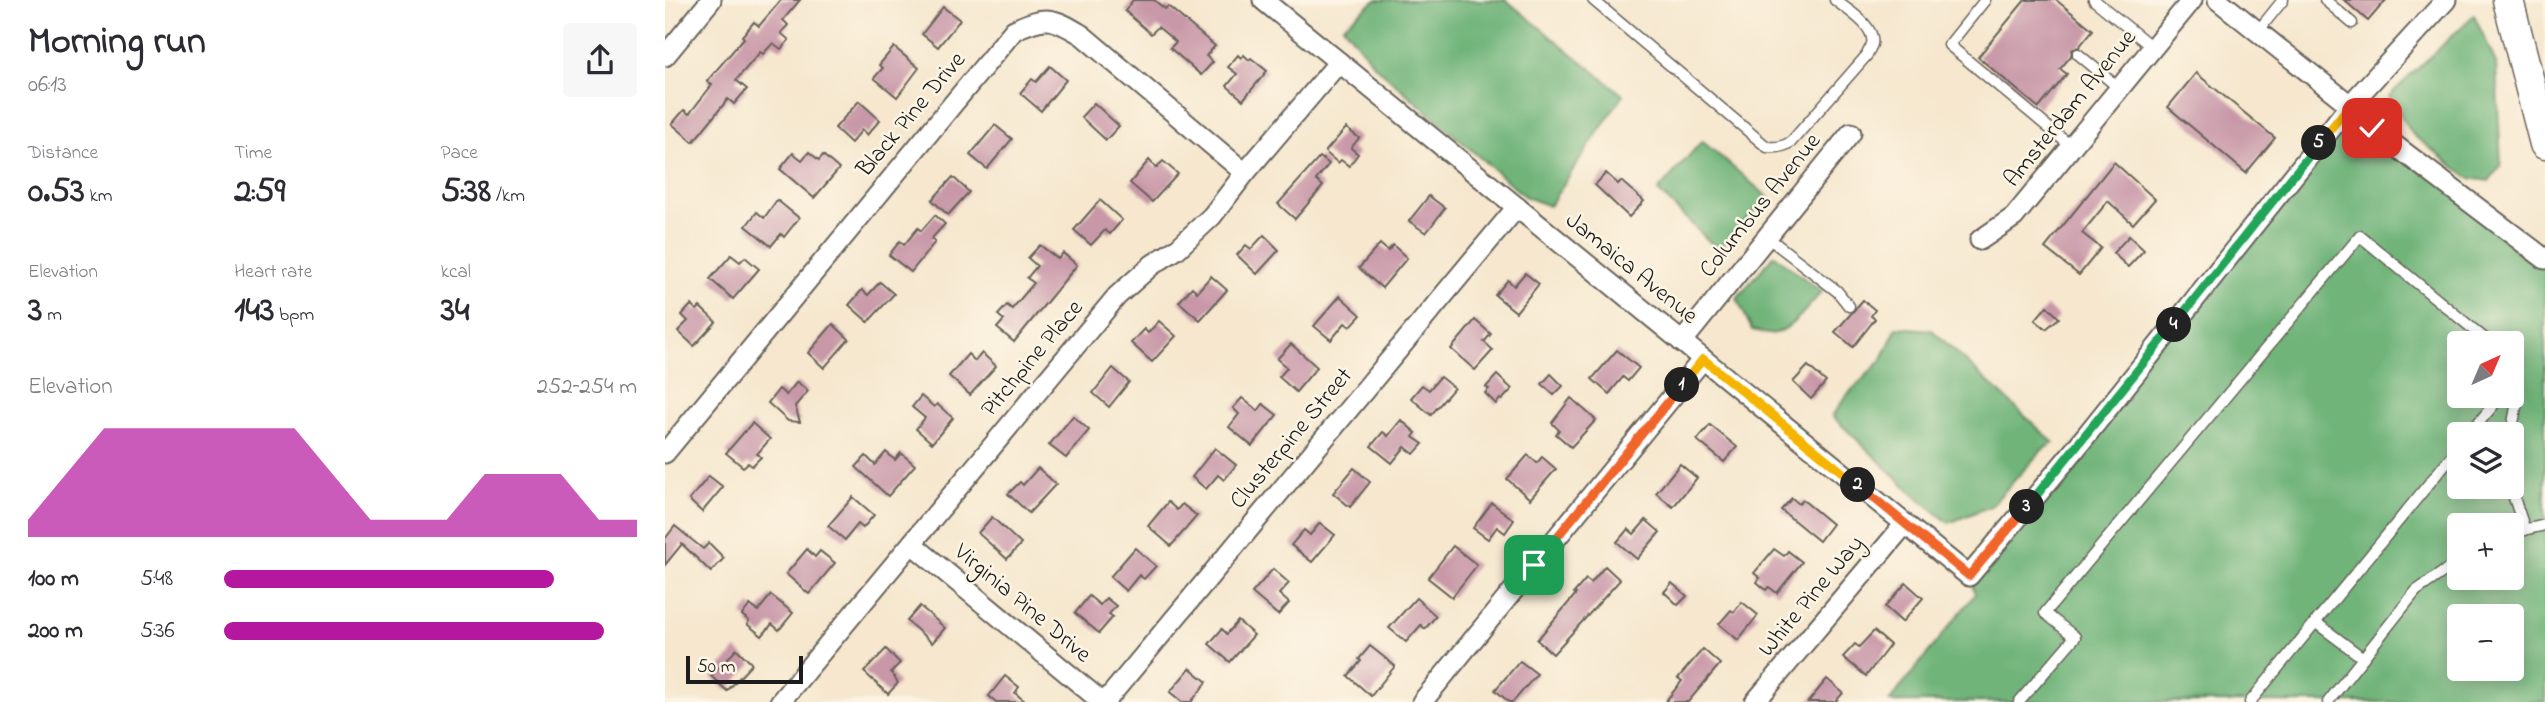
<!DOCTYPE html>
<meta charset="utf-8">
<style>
:root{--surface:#fff;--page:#f7f7f7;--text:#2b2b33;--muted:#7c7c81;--accent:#b5179e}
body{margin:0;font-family:"Indie Flower",sans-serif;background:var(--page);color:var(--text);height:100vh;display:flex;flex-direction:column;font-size:26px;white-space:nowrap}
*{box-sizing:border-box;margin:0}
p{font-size:23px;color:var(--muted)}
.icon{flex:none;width:38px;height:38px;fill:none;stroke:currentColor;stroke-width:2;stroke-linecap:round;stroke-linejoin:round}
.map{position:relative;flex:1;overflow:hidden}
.details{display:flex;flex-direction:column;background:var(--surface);width:665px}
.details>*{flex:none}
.needle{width:46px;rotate:44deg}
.buttons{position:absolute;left:1782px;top:331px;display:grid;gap:14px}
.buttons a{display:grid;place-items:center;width:77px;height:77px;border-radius:7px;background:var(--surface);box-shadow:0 4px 18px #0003;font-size:35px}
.scale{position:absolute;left:21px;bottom:18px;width:117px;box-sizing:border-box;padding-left:7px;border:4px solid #1c1c1c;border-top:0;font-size:19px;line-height:24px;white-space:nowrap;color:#1c1c1c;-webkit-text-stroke:5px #fcf5e5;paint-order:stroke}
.pin{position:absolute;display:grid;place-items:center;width:60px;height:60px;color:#fff;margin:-30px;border-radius:14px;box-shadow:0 4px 10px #0006}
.km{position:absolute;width:35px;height:35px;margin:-18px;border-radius:50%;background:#222;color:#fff;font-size:19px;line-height:35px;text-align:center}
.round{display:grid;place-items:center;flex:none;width:74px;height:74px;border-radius:7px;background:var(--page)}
.head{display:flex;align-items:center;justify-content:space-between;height:119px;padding:0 28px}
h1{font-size:38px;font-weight:700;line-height:52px}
.stats{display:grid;grid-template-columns:repeat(3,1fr);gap:10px;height:119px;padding:7px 28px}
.stats div{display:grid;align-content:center}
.stats b{font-size:35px;font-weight:700}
.stats small{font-size:19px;font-weight:400}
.stats p{font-size:19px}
.chart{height:196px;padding:14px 28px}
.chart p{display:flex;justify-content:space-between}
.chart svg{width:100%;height:126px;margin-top:7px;fill:var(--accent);opacity:.7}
ul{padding:0 28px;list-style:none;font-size:23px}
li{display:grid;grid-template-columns:112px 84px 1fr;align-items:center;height:52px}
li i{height:18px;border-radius:9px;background:var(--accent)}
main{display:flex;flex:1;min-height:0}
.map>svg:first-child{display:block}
.forest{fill:#6fb479;stroke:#46684a;stroke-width:2;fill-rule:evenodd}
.building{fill:#c897a8}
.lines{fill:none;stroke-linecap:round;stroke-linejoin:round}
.service-casing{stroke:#68635a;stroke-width:13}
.minor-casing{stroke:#68635a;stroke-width:23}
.primary-casing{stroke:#68635a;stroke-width:33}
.service{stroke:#fff;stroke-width:10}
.minor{stroke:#fff;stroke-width:19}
.primary{stroke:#fff;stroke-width:30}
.split-1-casing{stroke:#fff;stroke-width:14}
.split-2-casing{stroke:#fff;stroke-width:14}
.split-3-casing{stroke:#fff;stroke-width:14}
.split-4-casing{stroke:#fff;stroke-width:14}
.split-5-casing{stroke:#fff;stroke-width:14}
.split-6-casing{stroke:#fff;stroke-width:14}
.split-1{stroke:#f0652b;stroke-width:9}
.split-2{stroke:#f5b400;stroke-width:9}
.split-3{stroke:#f0652b;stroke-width:9}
.split-4{stroke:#22a559;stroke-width:9}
.split-5{stroke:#22a559;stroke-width:9}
.split-6{stroke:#f5b400;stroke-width:9}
.labels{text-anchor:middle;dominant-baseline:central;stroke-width:5;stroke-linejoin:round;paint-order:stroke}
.street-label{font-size:24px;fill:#1c1c1c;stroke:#fcf5e5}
</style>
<main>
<section class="details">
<div class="head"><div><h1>Morning run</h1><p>06:13</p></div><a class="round"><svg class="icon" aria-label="share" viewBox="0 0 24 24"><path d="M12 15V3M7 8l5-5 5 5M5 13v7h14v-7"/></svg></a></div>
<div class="stats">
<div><p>Distance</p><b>0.53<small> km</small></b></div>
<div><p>Time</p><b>2:59</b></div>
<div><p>Pace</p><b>5:38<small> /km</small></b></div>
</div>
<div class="stats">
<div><p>Elevation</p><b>3<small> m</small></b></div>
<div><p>Heart rate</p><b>143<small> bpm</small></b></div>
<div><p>kcal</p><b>34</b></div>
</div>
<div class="chart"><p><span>Elevation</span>252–254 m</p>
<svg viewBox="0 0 160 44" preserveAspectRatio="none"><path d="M0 44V38L10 22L20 6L30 6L40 6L50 6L60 6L70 6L80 22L90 38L100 38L110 38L120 22L130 22L140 22L150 38L160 38V44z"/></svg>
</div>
<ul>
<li><b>100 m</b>5:48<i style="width:80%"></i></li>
<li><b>200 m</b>5:36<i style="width:92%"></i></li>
</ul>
</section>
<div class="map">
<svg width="1880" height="702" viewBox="0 0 1880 702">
<rect width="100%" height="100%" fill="#fcf5e5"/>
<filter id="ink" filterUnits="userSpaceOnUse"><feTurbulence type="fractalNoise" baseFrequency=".0143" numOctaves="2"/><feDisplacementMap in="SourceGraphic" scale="14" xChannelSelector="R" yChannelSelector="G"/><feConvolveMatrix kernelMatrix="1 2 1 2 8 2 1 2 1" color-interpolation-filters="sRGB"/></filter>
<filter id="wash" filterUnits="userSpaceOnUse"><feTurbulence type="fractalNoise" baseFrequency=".00686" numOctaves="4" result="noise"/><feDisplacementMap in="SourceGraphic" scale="28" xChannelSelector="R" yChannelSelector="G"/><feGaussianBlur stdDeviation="1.57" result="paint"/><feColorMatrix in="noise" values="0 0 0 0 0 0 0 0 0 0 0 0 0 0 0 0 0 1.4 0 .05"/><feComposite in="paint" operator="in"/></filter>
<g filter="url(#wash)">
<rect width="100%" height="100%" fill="#f6e7ce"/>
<g class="forest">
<polygon points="711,0 841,0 958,95 884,206 859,196 710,66 678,26"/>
<polygon points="1809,15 1831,63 1836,165 1824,181 1804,178 1748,135 1724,96"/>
<path d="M1685 105 1880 259V702H1224L1310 594 1304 576ZM1794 343H1846V396H1794ZM1794 434H1846V486H1794ZM1794 525H1846V578H1794ZM1794 616H1846V668H1794Z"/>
<polygon points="1037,141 1103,197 1053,250 993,191"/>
<path d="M1109 255 1157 292C1144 305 1124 334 1104 334 1099 334 1092 331 1087 330L1072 298Z"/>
<polygon points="1232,327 1267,330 1389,443 1378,449 1326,506 1284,523 1252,497 1167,416 1183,394 1216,361"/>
</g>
<g id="blocks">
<g class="building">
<polygon points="116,0 135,0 118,20 123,25 116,33 124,40 116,49 108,43 98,54 95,52 71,80 82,89 69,104 63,99 28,142 7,124 19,110 24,114 47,85 42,81 79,38 77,36 89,22 94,26"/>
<polygon points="468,0 489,0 500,9 503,6 550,46 541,56 548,62 536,75 505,48 511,42 493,27 486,34 460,11"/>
<polygon points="1360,0 1391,0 1428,30 1414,47 1407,50 1406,56 1395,69 1402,74 1374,108 1313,57"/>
<polygon points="1679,0 1721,0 1703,21"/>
<polygon points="278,7 295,20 273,47 257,34"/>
<polygon points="229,47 254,68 232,97 209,78 218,68 214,65"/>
<polygon points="573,55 576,58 579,55 584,60 586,58 602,71 578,100 562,86 572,74 563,67"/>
<polygon points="385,66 401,80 376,111 355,93 367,79 371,82"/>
<polygon points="1531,73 1610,138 1581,173 1503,107"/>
<polygon points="194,101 215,120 202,135 197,130 186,143 170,128"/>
<polygon points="429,103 454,126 441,140 416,117"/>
<polygon points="330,125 347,139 322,169 305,155"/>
<polygon points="681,128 694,138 686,148 693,154 684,166 676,160 673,163 660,152"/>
<polygon points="144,152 154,160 158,155 174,169 149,198 115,169 128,153 137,160"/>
<polygon points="655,157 664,164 651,180 658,186 630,219 613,204"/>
<polygon points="484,160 491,168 498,161 513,174 487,202 465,183"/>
<polygon points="1449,162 1490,199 1468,224 1443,201 1417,233 1436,248 1414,275 1380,248"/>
<polygon points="941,173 953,184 956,181 979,201 964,217 930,185"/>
<polygon points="288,177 304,192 283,215 267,200"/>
<polygon points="764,196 780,208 761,233 744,221"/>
<polygon points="112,200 134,218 119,237 116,234 106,246 81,226 92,212 99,218"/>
<polygon points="435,200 457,220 445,234 440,230 426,245 409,230"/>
<polygon points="270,215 280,224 266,239 270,242 246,272 224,255 235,241 239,245 253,228 256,231"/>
<polygon points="599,235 614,250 592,274 572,255 581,245 586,249"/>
<polygon points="1464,236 1479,250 1463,267 1448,253"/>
<polygon points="715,244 723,251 728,245 742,258 717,288 694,268"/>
<polygon points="375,245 393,259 398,253 412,265 349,342 332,328 339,320 333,315 342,305 347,309 369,283 362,278 372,266 363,258"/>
<polygon points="66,255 75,262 80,257 94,269 68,299 45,279"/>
<polygon points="860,273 874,284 851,312 830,295 843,280 849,286"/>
<polygon points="546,276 562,290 535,320 514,302 527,287 532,292"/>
<polygon points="215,282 229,294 203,322 184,305 197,290 203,295"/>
<polygon points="675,296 696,315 685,327 680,323 666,340 649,326"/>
<polygon points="1198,300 1210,310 1206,316 1210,319 1188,347 1170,332"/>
<polygon points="26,305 32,310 35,307 51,322 29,346 13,331 23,321 17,315"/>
<polygon points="1382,306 1394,318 1381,329 1370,320"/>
<polygon points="810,320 826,334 819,342 828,350 810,370 786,349"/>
<polygon points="494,321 511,336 487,362 466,343 479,329 483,333"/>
<polygon points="168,324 184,339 159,368 143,353"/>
<polygon points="626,344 652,367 631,392 614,377 622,368 612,359"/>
<polygon points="952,350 974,368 963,381 958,377 944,394 927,379"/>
<polygon points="317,353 331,366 305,395 284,376 303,354 310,361"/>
<polygon points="1143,366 1161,382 1146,399 1128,382"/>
<polygon points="448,368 464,382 444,407 428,393"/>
<polygon points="886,374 898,386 889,395 877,384"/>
<polygon points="832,375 847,389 837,400 835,399 831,404 820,393 824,389 821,387"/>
<polygon points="775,377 789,388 766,415 746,398 757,385 764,390"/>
<polygon points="132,382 143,391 130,406 135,422 123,421 103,403 114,389 121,395"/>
<polygon points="256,396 269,407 272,404 288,418 267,443 251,429 260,418 247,407"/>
<polygon points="577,398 593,411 598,404 612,415 587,446 564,427 574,414 568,408"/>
<polygon points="906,398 931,420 906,447 891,434 894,430 887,423"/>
<polygon points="408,416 424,430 401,458 384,445"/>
<polygon points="736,420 751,433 748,437 758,444 749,454 740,447 727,463 706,446 718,432 723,436"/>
<polygon points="87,423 105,439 92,454 96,457 87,466 83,463 78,467 61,453"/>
<polygon points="1045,425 1072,447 1059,462 1032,440"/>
<polygon points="550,448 571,465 559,480 553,475 541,489 527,477"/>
<polygon points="221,452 230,460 236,453 250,465 223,496 191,467 201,456 210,465"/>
<polygon points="863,455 872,463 877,457 891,469 865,499 842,479"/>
<polygon points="1015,464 1032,478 1008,507 991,493"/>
<polygon points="373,468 391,484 364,513 343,494 355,482 358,485"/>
<polygon points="689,468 705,482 685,507 668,493"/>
<polygon points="44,476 58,487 37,512 24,500"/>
<polygon points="188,497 209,515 198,528 193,524 180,540 163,526"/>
<polygon points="1127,498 1134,504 1138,500 1167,524 1154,541 1116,510"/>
<polygon points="503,502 512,510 517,504 532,516 506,546 483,526"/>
<polygon points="827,503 849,520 840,533 832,527 823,539 808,528"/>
<polygon points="327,517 356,544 342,559 313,533"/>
<polygon points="981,520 995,532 972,559 952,542 963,529 969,534"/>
<polygon points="655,523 670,535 647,562 626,545 639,530 645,535"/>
<polygon points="10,526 38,549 44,543 59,558 46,572 17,544 0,565 0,539"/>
<polygon points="788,546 812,565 787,597 763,578"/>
<polygon points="470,548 491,566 479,579 474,575 461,591 445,577"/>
<polygon points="142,549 150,557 155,551 170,563 144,594 121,574"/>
<polygon points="1109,549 1119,556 1123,551 1137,562 1112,593 1104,587 1101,590 1092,582 1095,578 1089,573"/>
<polygon points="940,566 955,580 888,654 872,640 911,594 909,593 921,579 926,583"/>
<polygon points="608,569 624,583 614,594 624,603 613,615 587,593"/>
<polygon points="1007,583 1022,596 1013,605 999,592"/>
<polygon points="1241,583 1258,598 1237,622 1220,607"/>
<polygon points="106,595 128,613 114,630 107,624 97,636 82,624 84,621 77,615 85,605 93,611"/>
<polygon points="424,596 435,605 441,598 451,606 444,614 448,617 434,633 410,613"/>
<polygon points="751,598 771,616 760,629 756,625 741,642 724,628"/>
<polygon points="1077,602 1093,615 1073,640 1054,624 1066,610 1069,612"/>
<polygon points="255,606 280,628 267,643 242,621"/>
<polygon points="573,621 589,635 565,662 544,644 557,629 562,634"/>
<polygon points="1209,631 1225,645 1201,676 1178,657 1190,644 1194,647"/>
<polygon points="705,646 730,666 706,696 683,676 696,661 694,659"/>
<polygon points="72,649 87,664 62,691 46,676"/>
<polygon points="221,649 235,663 226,672 233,683 223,694 199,672"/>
<polygon points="1038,649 1055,664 1023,702 1000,702 1017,681 1013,678"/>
<polygon points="855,661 872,674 848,702 844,702 830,690"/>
<polygon points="525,668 542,682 526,702 517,702 505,692"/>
<polygon points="340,676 354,687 350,693 361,702 331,702 324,696"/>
<polygon points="1162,679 1178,693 1170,702 1143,702"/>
</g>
</g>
</g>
<g filter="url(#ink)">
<use href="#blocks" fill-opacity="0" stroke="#68635a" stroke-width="2"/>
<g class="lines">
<g class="service-casing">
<g id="service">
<path d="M928 0 1102 147C1112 148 1118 147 1126 142L1202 55C1203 51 1206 48 1207 44 1211 26 1181 9 1170 0"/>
<polyline points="1320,0 1284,45 1407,147"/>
<polyline points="1429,0 1488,48"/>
<polyline points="1660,0 1687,23"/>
<polyline points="1593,31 1618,0"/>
<polyline points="1413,54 1455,89"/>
<polyline points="1102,237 1172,291 1184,306"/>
<polyline points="1804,434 1836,396"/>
<polyline points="1846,434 1852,402 1846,378"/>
<polyline points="1845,486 1860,530"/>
<polyline points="1846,533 1880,525"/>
<polyline points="1650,622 1698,658"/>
<polyline points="1354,702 1410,637 1380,613 1695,236 1825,343"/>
<polyline points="1585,702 1794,447"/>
<polyline points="1663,702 1751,591 1794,561"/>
</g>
</g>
<g class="minor-casing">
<g id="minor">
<polyline points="598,0 1304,576 1408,452 1685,105 1781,0"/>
<polyline points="1553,0 1685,105 1707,128 1880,259"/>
<polyline points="0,56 46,0"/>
<polyline points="1315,240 1349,217 1527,0"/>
<polyline points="1017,342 1186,133"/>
<path d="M0 453 349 30C381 15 387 17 417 35L580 173"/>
<polyline points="247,544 437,702"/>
<polyline points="115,702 452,296 487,265 512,249 547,216 580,173 674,62"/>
<polyline points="440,702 852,207"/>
<polyline points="757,702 1038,359"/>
<polyline points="1090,702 1240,524"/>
</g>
</g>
<g class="primary-casing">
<polyline id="primary" points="1843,0 1880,144"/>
</g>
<use href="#service" class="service"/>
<use href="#minor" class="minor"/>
<use href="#primary" class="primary"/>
</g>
</g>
<g class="lines" filter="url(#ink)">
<g class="split-1-casing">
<polyline id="split-1" points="869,565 1017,385"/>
</g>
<g class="split-2-casing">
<polyline id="split-2" points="1017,385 1038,359 1193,485"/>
</g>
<g class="split-3-casing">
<polyline id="split-3" points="1193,485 1304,576 1362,507"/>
</g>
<g class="split-4-casing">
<polyline id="split-4" points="1362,507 1509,325"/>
</g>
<g class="split-5-casing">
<polyline id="split-5" points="1509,325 1654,143"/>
</g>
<g class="split-6-casing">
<polyline id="split-6" points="1654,143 1685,105 1707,128"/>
</g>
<use href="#split-1" class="split-1"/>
<use href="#split-2" class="split-2"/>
<use href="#split-3" class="split-3"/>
<use href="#split-4" class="split-4"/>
<use href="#split-5" class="split-5"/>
<use href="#split-6" class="split-6"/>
</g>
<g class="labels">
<g class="street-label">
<text transform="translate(1406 109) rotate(-51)">Amsterdam Avenue</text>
<text transform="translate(247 115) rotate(-50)">Black Pine Drive</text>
<text transform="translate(1096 206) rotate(-51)">Columbus Avenue</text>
<text transform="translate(966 269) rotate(39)">Jamaica Avenue</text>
<text transform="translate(368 359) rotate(-50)">Pitchpine Place</text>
<text transform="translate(627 439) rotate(-50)">Clusterpine Street</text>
<text transform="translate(1147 597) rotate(-50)">White Pine Way</text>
<text transform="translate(357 604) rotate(40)">Virginia Pine Drive</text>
</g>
</g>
</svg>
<div class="buttons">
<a><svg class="needle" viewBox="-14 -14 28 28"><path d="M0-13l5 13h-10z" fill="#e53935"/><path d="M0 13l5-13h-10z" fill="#7c7c81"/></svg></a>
<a><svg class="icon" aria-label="layers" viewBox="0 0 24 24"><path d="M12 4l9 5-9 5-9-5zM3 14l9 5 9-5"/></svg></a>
<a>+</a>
<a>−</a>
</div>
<div class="scale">50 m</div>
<div class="pin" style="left:869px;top:565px;background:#1e9e55"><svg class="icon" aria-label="arrive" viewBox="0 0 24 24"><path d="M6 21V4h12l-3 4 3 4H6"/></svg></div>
<div class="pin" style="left:1707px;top:128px;background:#d93025"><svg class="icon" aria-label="check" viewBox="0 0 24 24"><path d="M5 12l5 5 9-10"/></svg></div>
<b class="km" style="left:1017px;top:385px">1</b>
<b class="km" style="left:1193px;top:485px">2</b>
<b class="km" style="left:1362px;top:507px">3</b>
<b class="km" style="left:1509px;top:325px">4</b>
<b class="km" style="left:1654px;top:143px">5</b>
</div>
</main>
